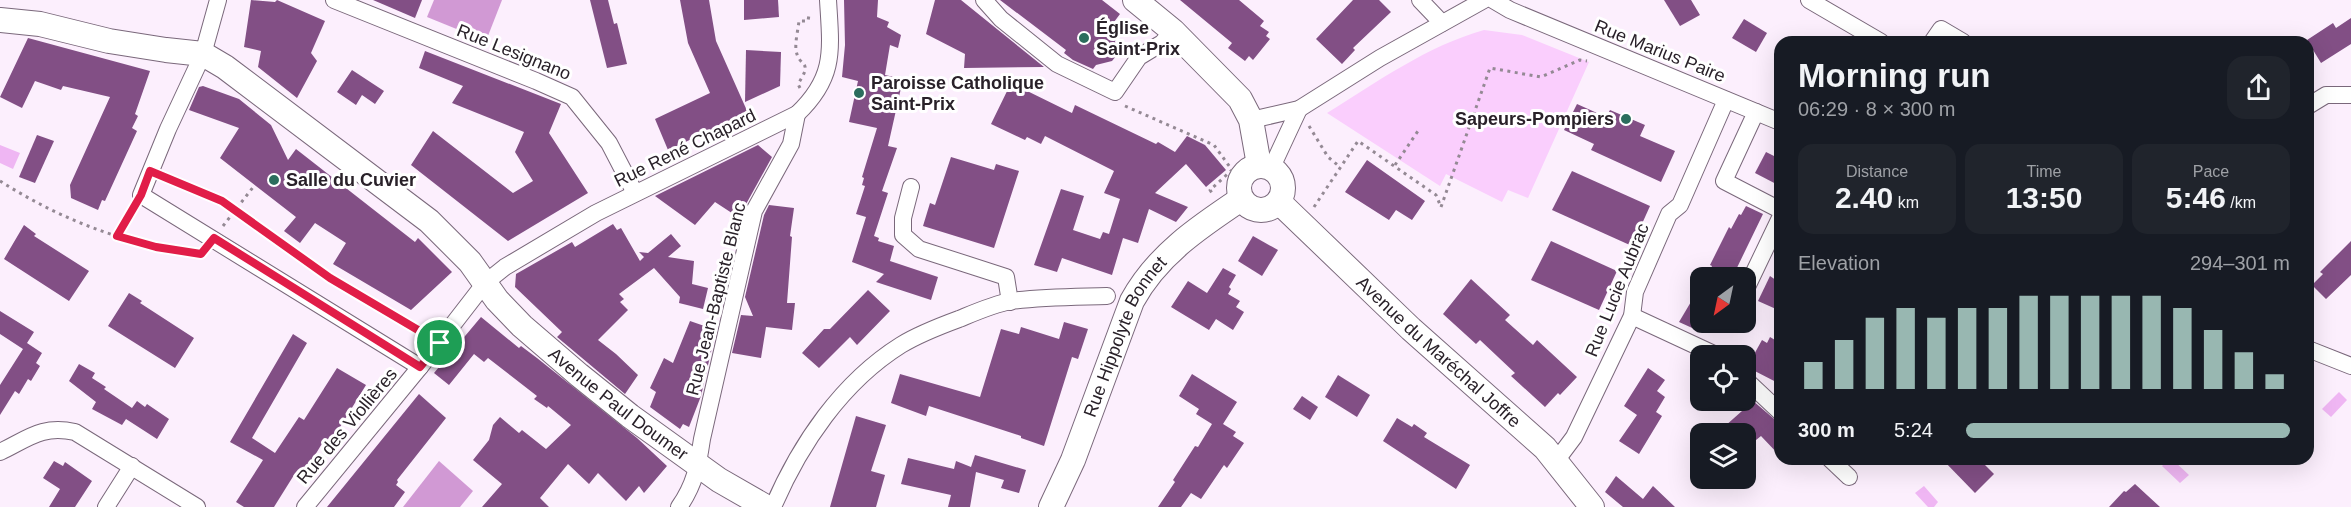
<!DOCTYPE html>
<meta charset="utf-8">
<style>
:root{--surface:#171b24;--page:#20242c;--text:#f1f3f6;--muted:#9ea1a6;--accent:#98b7b1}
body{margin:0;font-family:Arial,sans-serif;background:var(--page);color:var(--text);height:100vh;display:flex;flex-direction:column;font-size:22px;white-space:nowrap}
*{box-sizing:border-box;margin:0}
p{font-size:20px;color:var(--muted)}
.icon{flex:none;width:33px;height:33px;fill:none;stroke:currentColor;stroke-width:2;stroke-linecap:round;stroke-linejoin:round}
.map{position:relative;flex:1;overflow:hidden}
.panel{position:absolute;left:1774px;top:36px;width:540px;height:429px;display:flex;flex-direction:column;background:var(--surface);border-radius:18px;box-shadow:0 6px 24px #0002}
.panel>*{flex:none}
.needle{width:39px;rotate:213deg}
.fabs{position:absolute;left:1690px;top:267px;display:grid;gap:12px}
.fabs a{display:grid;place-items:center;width:66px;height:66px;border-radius:12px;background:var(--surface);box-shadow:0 6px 24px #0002;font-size:30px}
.pin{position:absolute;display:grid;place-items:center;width:51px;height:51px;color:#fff;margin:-26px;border:3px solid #fff;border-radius:50%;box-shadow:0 2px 6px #0007}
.round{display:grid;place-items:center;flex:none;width:63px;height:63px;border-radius:18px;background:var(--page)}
.head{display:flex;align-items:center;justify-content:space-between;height:102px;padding:0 24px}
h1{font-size:33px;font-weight:600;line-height:45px}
.stats{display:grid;grid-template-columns:repeat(3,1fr);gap:9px;height:102px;padding:6px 24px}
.stats div{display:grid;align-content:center;border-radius:15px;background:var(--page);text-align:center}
.stats b{font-size:30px;font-weight:600}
.stats small{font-size:16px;font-weight:400}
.stats p{font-size:16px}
.chart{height:168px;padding:12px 24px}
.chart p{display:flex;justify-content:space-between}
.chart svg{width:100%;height:108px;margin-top:6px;stroke:var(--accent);stroke-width:6}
ul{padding:0 24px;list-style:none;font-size:20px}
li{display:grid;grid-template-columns:96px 72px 1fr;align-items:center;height:45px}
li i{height:15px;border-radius:8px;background:var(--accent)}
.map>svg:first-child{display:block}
.green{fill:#facefd}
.forest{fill:#d199d4}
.water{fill:#efb6f3}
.building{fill:#824f85}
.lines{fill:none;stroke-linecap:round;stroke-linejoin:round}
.street-casing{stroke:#7a687b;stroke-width:18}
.secondary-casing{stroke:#7a687b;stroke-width:26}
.path{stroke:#948994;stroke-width:3;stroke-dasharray:3 4.5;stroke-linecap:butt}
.street{stroke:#fff;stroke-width:16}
.secondary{stroke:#fff;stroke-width:24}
.route-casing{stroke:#fff;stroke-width:12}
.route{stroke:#e11d48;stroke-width:8}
.poi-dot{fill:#2b6d5d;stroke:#fff;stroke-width:2}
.labels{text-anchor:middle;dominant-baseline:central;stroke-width:6;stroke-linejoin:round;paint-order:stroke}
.poi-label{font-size:18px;font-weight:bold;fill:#292129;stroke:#fff;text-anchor:start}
.street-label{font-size:18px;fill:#292129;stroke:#fff}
</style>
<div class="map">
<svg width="2351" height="507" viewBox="0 0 2351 507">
<rect width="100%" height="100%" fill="#fceffd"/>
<path class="green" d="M1484 30 1522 35 1589 62 1528 198 1508 190 1502 202 1446 174 1440 186 1327 113C1377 82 1427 46 1484 30Z"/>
<g class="forest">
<polygon points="434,0 502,0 486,41 427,17"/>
<polygon points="439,461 473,491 460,507 403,507"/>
</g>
<g class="water">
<polygon points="0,145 20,153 13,169 0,163"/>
<polygon points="2339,392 2347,400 2331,417 2322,409"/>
<polygon points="2173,460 2189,475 2180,483 2162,466 2167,461 2170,463"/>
<polygon points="1924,486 1938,502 1934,507 1928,507 1915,493"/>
</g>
<g class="building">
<polygon points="251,0 275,2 277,0 325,21 311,53 317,61 297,98 258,67 261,51 244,47"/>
<polygon points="373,0 422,0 415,18"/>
<polygon points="590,0 608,0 614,24 617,23 627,64 607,68"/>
<polygon points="680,0 709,0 716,41 748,113 668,150 655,119 710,93 688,43"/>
<polygon points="744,0 778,0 779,17 744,20"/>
<polygon points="844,0 878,0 877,17 889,22 887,27 901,35 898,48 890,45 885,75 903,79 888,146 897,148 882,191 888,193 874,236 879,238 878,241 894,246 890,261 938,277 931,300 876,282 884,274 852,262 866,217 856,214 865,186 862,185 864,178 862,177 877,128 849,122 858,81 842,77 845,45"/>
<polygon points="935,0 961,0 1044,67 964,68 965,54 926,34"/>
<polygon points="1000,0 1102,0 1120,14 1111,26 1121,34 1115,41 1117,55 1112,61 1096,65 1093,69 1073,60 1064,53 1066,50"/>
<polygon points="1180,0 1239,0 1264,21 1260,26 1269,32 1266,36 1270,39 1253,60 1249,56 1245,61 1228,48 1232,43"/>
<polygon points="1353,0 1379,0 1391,12 1353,48 1355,50 1342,64 1316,39"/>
<polygon points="1664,0 1691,0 1700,15 1680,26"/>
<polygon points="2351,18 2351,44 2321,63 2307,40 2333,23 2336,28"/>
<polygon points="1744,19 1767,33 1756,52 1732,38"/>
<polygon points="28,38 150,71 135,114 138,116 132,128 137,131 105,201 102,200 98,210 71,198 70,185 110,97 63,86 61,90 35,81 22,108 0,97"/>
<polygon points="746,50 781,52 780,86 745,102"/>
<polygon points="425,51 561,104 549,133 588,193 508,241 411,165 433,131 513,193 533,181 515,152 524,132 452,103 463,86 419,68"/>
<polygon points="352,70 384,91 375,104 362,95 356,105 337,92"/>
<polygon points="1011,83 1072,113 1075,105 1156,144 1158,142 1175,152 1187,136 1205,145 1226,170 1206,187 1186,164 1155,193 1188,207 1176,222 1149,209 1138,243 1123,238 1112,275 1062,258 1057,272 1034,265 1061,189 1084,196 1073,230 1100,239 1103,232 1109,234 1120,199 1104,193 1114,171 1045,136 1041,144 1027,137 1025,140 991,124"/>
<polygon points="203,86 239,99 271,125 288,160 296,149 415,242 418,238 452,272 411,310 333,264 346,243 315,223 300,243 284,231 296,217 220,158 239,128 189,110 199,87"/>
<polygon points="1577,104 1606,117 1610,110 1645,125 1640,136 1675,151 1661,182 1591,150 1594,144 1564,130"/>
<polygon points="37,135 54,141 35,183 19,177"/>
<polygon points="758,145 772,157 745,206 741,219 715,202 695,225 655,196"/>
<polygon points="1766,152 1780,159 1780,186 1755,173"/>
<polygon points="951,157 994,170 996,164 1019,171 994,248 923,226 930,203 935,205"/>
<polygon points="1367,160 1425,201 1412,220 1396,210 1389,220 1345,192"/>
<polygon points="1572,171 1650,206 1632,246 1552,210"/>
<polygon points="769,205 794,208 790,236 792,237 787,303 795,303 792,330 766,327 761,358 732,353 741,315 753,316 745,297 764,215"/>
<polygon points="1746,206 1763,214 1732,278 1707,278 1712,266 1710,265 1729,227 1731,229 1739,214 1741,215"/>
<polygon points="613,224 617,230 621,228 640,261 644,257 639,252 648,253 671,234 681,246 668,257 694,261 692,284 708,288 703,309 679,303 680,297 654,268 619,294 624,299 620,302 628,310 598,340 616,354 638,375 625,394 557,337 562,332 515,287 516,274 572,242 575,247"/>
<polygon points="24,225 36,234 34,236 89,271 69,301 4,259"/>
<polygon points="1253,236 1278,250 1262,276 1238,261"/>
<polygon points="1551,241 1617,271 1599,310 1531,280"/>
<polygon points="2351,241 2351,275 2326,299 2312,285 2323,274 2320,272"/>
<polygon points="1223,268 1236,275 1229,287 1231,289 1228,294 1240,301 1236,307 1244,312 1233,330 1216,319 1209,330 1171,307 1188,281 1207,293"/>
<polygon points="1770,276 1780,283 1780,299 1776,309 1758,301"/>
<polygon points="1471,279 1510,315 1505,320 1533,345 1537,340 1577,377 1560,395 1558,393 1545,407 1511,376 1515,373 1480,340 1476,344 1443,314"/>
<polygon points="1701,285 1701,332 1679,322"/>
<polygon points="868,290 890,311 857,345 850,337 819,368 802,353 824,329 830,329"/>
<polygon points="129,293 142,301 140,303 194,338 175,368 108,326"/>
<polygon points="0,311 34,332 27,343 42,353 36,363 40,366 31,381 28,379 19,394 15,391 0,415 0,385 23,349 0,334"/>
<polygon points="481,317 519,348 521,346 537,358 637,438 667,466 644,493 639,486 626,501 598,473 589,484 568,464 540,498 549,507 482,507 502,484 473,460 489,440 493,425 500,417 519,433 522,430 546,449 571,425 548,406 547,408 534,399 537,396 488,358 484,362 474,354 449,385 434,373"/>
<polygon points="690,321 716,330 701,396 689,427 683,424 680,429 650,407 656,392 650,388 664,358 673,363"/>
<polygon points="1064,322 1088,329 1078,359 1072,357 1044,446 1021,438 1021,436 929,406 926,416 891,403 900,374 980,397 1001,329 1019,334 1021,327 1059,339"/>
<polygon points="293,334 307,343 252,438 275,453 299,417 304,420 337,368 366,385 329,445 323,442 301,478 294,475 274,507 244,507 236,502 263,460 230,442"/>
<polygon points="1770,337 1780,343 1780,384 1747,367 1762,340 1767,343"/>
<polygon points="79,364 95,373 92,378 106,387 104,389 132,408 137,401 145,407 147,404 169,419 157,439 126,419 122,425 92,409 96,402 69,381"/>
<polygon points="1648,368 1665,380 1657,391 1665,397 1656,412 1662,416 1639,454 1619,441 1637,415 1624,406"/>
<polygon points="1192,374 1237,402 1223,424 1236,432 1233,436 1244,443 1227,468 1224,465 1201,499 1191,493 1181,507 1158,507 1175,482 1173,480 1195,446 1198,447 1212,424 1196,414 1199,409 1179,396"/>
<polygon points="1338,375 1370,395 1357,417 1325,397"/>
<polygon points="419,394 446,418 397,480 398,482 396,485 405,492 394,507 327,507"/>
<polygon points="1302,396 1318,407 1310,420 1293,409"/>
<polygon points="1731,400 1752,400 1780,424 1780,456 1761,436 1746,448 1746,434 1716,434 1742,411"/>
<polygon points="856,416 886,425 871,471 885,475 876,507 830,507"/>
<polygon points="1397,418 1412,427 1414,424 1427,433 1424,437 1470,465 1456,489 1383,441"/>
<polygon points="975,455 1026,470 1019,493 1001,488 1004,480 976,472 970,507 948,507 951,495 901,484 908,458 954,469 956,461 971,467"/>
<polygon points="1942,459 1979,459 1994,474 1975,493"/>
<polygon points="54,461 63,466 65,462 92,481 75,507 49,507 60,489 43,478"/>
<polygon points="1616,476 1643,499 1653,486 1675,507 1623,507 1605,492"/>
<polygon points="2135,484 2160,507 2109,507 2124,491 2126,492"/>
</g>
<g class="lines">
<g class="street-casing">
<g id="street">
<polyline points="218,0 203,54 168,129 141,195 420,367"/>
<polyline points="334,0 536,81 572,97 609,143 635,193"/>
<polyline points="984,0 1001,19 1057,64 1115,92 1139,57 1162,43 1173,31"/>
<polyline points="1420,0 1442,23"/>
<polyline points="1493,0 1510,10 1780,122"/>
<polyline points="1809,0 1881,42"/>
<polyline points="1932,42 1941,29 1963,42"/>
<polyline points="2308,106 2326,95 2351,95"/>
<polyline points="1756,112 1724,181 1780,210"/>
<polyline points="1251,120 1299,109 1380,58 1484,0"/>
<polyline points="1272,167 1299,109"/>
<polyline points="911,187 903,218 903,235 919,249 1006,277 1010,302"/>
<polyline points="1746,289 1780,218"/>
<polyline points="1632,316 1718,356"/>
<polyline points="2308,349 2351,366"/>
<polyline points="1746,380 1780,412"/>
<path d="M0 452C29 438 42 425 75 432L197 507"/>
<polyline points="1830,459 1849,477"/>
<polyline points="1556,461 1574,437 1632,316 1635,292 1669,214 1680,205 1726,100"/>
<polyline points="106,507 132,466"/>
<path d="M305 507 420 367 485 283 505 267 596 213 797 114C836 77 831 50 828 0"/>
<path d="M679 507C695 484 698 466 702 439L754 211 791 144 797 114"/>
<path d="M773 507C800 444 842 382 901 345 919 334 940 326 959 319 976 312 994 304 1011 301 1042 297 1075 297 1107 296"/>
</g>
</g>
<g class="secondary-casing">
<g id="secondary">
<polyline points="1135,0 1173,31 1240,99 1251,120 1259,165"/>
<path id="s1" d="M0 20 40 24 109 41 166 50 203 54 225 67 429 221 470 262 497 300 522 326 579 375 630 416 719 480 766 507"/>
<circle cx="1261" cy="188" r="22"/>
<path id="s2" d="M1279 202 1411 329 1545 448 1592 507"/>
<path id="s3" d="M1051 507 1073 460 1132 301C1157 255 1199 227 1241 199"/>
</g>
</g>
<g class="path">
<path d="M800 88 798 84C814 59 799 69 796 50 795 42 798 30 799 21H808L809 15H811"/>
<polyline points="1125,106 1214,145 1232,170 1210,190 1212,193"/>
<polyline points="1309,126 1328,157 1340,167"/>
<polyline points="1395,165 1418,131"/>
<polyline points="166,178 222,201 330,278 424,333"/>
<path d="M0 181C52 214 110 239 171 249 181 250 193 254 202 253"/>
<polyline points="1314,207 1358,141 1436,195 1441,207"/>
<polyline points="1441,207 1490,68 1541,77 1580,60 1587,61"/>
<polyline points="223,226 254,186"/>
<polyline points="118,236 133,209"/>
</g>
<use href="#street" class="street"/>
<use href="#secondary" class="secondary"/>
</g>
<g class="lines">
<g class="route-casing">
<polygon id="route" points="150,171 222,201 330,278 440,343 420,367 214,238 201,254 156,247 117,236 141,195"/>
</g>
<use href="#route" class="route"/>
</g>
<g class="poi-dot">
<circle cx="1084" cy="38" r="6"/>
<circle cx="859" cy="93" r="6"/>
<circle cx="1626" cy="119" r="6"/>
<circle cx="274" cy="180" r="6"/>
</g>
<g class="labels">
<g class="poi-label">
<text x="1096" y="28">Église<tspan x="1096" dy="21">Saint-Prix</tspan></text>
<text x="871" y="83">Paroisse Catholique<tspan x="871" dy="21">Saint-Prix</tspan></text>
<text x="1614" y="119" text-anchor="end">Sapeurs-Pompiers</text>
<text x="286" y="180">Salle du Cuvier</text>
</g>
<g class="street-label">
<text transform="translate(1660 51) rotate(22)">Rue Marius Paire</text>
<text transform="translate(514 52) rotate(22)">Rue Lesignano</text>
<text transform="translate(685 148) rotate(-26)">Rue René Chapard</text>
<text transform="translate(1617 290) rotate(-68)">Rue Lucie Aubrac</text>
<text transform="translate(716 299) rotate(-76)">Rue Jean-Baptiste Blanc</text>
<text stroke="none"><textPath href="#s3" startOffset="186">Rue Hippolyte Bonnet</textPath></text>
<text stroke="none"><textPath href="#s2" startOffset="219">Avenue du Maréchal Joffre</textPath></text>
<text stroke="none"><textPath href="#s1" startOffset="752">Avenue Paul Doumer</textPath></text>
<text transform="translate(347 426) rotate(-50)">Rue des Viollières</text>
</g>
</g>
</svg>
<div class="fabs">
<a><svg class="needle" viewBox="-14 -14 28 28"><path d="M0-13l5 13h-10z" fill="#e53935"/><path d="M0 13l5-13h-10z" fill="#9ea1a6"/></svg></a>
<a><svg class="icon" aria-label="locate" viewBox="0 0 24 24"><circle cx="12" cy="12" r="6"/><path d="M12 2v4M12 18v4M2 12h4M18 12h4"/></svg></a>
<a><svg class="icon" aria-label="layers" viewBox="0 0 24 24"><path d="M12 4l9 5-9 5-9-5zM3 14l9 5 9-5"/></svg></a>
</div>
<div class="pin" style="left:440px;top:343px;background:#1e9e55"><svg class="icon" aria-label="arrive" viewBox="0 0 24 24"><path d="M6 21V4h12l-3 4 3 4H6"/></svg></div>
<section class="panel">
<div class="head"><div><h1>Morning run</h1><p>06:29 · 8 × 300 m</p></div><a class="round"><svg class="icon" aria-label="share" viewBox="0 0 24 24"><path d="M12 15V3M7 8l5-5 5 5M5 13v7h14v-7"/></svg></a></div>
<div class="stats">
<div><p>Distance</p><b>2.40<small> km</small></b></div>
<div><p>Time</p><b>13:50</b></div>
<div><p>Pace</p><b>5:46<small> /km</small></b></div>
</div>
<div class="chart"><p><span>Elevation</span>294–301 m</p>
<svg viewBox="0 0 160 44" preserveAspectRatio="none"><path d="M5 44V33M15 44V24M25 44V15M35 44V11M45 44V15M55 44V11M65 44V11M75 44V6M85 44V6M95 44V6M105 44V6M115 44V6M125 44V11M135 44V20M145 44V29M155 44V38"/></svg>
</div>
<ul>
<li><b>300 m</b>5:24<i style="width:100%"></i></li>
</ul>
</section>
</div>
